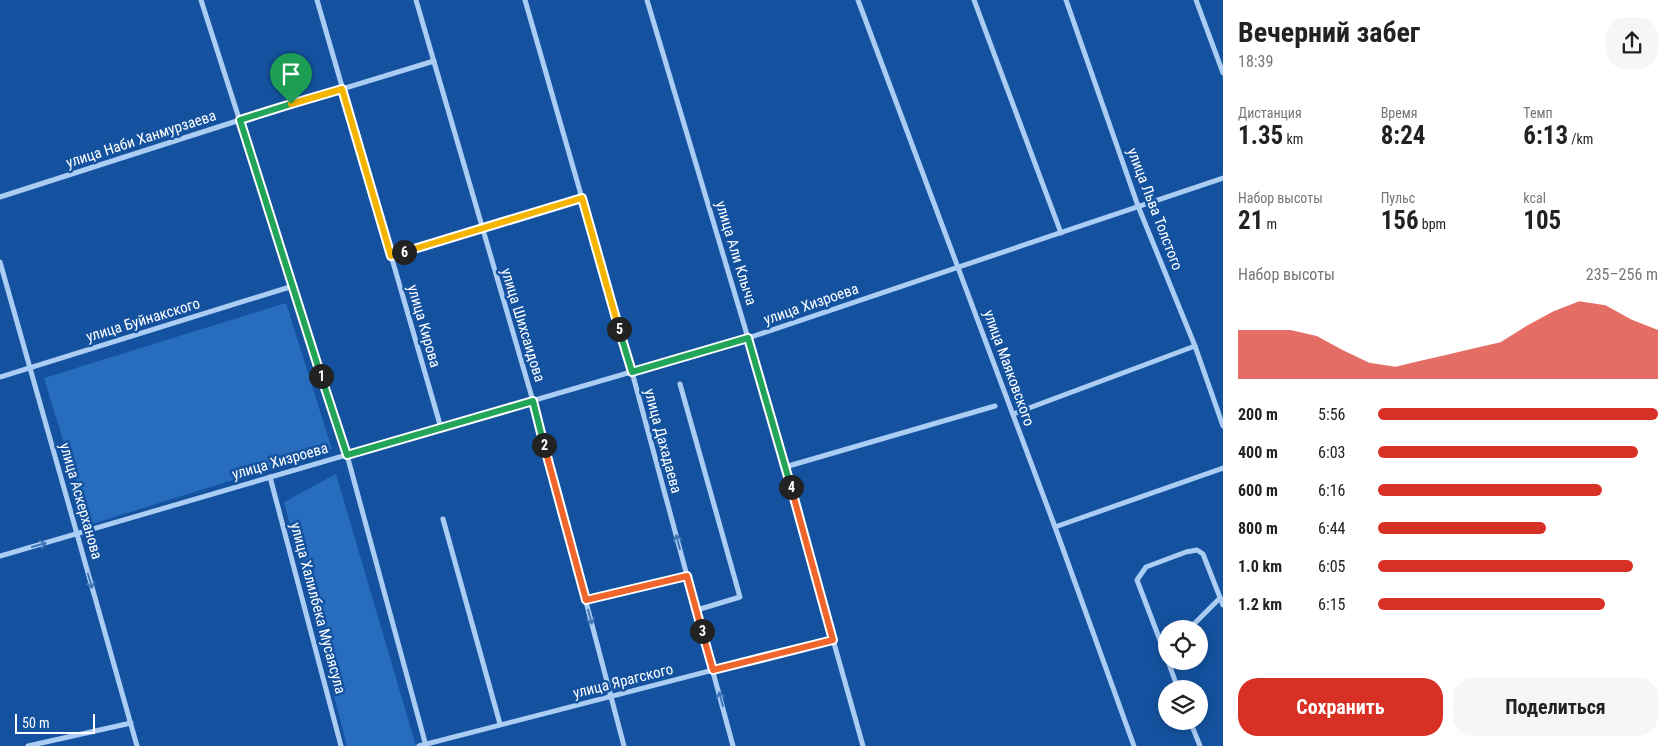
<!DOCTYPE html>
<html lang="ru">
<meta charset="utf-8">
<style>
:root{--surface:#fff;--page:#f6f6f6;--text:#222;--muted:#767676;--accent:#d93025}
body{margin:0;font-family:"Roboto Condensed",sans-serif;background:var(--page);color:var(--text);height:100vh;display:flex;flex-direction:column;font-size:19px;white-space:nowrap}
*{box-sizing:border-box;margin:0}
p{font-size:16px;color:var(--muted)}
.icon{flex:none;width:28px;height:28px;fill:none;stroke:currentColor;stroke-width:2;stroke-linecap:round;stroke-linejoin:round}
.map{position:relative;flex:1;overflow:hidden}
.drawer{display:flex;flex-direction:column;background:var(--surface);width:450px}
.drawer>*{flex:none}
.tools{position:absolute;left:1158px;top:620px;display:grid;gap:10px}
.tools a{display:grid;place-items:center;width:50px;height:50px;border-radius:50%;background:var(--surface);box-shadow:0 2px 12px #0003;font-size:25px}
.scale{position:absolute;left:15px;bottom:12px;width:80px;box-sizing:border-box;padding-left:5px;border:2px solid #fff;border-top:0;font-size:14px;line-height:18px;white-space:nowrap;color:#fff;-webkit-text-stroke:4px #14529f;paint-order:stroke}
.pin{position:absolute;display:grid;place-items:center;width:42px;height:42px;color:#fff;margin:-51px -21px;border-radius:50% 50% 50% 0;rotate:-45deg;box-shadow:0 0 5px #0007}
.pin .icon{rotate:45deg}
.km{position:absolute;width:25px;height:25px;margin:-12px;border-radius:50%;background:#222;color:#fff;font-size:14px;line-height:25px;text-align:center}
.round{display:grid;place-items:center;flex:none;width:52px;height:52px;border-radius:20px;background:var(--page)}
.headline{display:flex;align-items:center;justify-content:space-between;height:85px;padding:0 15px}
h1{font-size:28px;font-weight:700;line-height:38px}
.metrics{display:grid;grid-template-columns:repeat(3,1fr);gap:8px;height:85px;padding:5px 15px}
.metrics div{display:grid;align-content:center}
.metrics b{font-size:25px;font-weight:700}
.metrics small{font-size:14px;font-weight:400}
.metrics p{font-size:14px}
.chart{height:140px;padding:10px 15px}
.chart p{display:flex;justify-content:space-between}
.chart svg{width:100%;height:90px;margin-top:5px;fill:var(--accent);opacity:.7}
.action{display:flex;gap:10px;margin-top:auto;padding:10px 15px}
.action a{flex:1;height:58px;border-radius:20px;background:var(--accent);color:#fff;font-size:20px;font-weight:700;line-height:58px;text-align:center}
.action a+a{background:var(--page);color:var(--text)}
ul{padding:0 15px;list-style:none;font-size:16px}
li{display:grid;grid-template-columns:80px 60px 1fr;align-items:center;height:38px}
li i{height:12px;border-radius:6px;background:var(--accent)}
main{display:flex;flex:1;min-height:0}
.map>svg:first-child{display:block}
.green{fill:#276cbd}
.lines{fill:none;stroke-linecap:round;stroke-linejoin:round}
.street{stroke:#abcdf4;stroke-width:5}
.oneway{stroke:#4177b8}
.split-1-casing{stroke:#fff;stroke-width:10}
.split-2-casing{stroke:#fff;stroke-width:10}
.split-3-casing{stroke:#fff;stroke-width:10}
.split-4-casing{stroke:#fff;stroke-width:10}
.split-5-casing{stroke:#fff;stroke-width:10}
.split-6-casing{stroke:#fff;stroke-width:10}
.split-7-casing{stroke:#fff;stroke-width:10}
.split-1{stroke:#22a559;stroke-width:6}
.split-2{stroke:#22a559;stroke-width:6}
.split-3{stroke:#f0652b;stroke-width:6}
.split-4{stroke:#f0652b;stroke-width:6}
.split-5{stroke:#22a559;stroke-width:6}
.split-6{stroke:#f5b400;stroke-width:6}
.split-7{stroke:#f5b400;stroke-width:6}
.labels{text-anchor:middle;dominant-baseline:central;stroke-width:5;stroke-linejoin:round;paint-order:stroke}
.street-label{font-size:15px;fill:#fff;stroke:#14529f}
</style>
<main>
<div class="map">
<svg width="1223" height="746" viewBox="0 0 1223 746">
<rect width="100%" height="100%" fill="#14529f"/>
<g class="green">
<polygon points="286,303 332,449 89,525 44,378"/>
<polygon points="336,474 416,746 347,746 284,502"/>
</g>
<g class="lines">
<g class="street">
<polyline points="201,0 347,455 426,746"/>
<polyline points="317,0 441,428"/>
<polyline points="416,0 533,401 624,746"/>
<polyline points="525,0 632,372 733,746"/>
<polyline points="647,0 748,338 863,746"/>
<polyline points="858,0 1055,527 1134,746"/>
<polyline points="974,0 1061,233"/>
<polyline points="1066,0 1138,206 1195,346 1223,426"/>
<polyline points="1196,0 1223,73"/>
<polyline points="0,197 240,120 434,61"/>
<polyline points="391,256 582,198"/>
<polyline points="0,262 137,746"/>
<polyline points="0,377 293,286"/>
<polyline points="680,384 740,597 697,610"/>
<polyline points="1013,414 1195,346"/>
<polyline points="785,467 995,406"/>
<polyline points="270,477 341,746"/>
<polyline points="443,519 500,724"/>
<polyline points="1055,527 1223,468"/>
<polyline points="0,556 748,338 1223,178"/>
<polyline points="585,600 687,576"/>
<polyline points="1189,629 1220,598"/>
<polyline points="1166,656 1137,580 1146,567 1186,552 1197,550 1203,554 1223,605"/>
<polyline points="1168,661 1178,689"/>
<polyline points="1190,721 1200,746"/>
<polyline points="28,746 131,723"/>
<polyline points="419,746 833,639"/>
</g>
</g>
<defs><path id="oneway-shaft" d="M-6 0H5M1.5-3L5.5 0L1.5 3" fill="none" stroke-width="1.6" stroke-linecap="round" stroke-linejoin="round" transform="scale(1.25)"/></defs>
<g class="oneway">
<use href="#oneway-shaft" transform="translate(678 542) rotate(-105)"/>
<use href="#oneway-shaft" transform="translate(39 545) rotate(-16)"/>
<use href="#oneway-shaft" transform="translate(90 581) rotate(74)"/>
<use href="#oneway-shaft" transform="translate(590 617) rotate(75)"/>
<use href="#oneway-shaft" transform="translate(721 699) rotate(-105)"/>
</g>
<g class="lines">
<g class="split-1-casing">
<polyline id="split-1" points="291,104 240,120 321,376"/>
</g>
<g class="split-2-casing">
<polyline id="split-2" points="321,376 347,455 533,401 544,445"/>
</g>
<g class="split-3-casing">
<polyline id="split-3" points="544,445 586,600 687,576 702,631"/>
</g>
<g class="split-4-casing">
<polyline id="split-4" points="702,631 713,670 833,640 791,487"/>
</g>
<g class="split-5-casing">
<polyline id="split-5" points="619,329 632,372 748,338 791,487"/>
</g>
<g class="split-6-casing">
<polyline id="split-6" points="404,252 582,198 619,329"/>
</g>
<g class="split-7-casing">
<polyline id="split-7" points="291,104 342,89 391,256 404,252"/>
</g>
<use href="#split-1" class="split-1"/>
<use href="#split-2" class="split-2"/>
<use href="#split-3" class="split-3"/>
<use href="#split-4" class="split-4"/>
<use href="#split-5" class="split-5"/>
<use href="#split-6" class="split-6"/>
<use href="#split-7" class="split-7"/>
</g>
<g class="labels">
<g class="street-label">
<text transform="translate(141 139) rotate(-18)">улица Наби Ханмурзаева</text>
<text transform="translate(1155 209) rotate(69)">улица Льва Толстого</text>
<text transform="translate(736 253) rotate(73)">улица Али Клыча</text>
<text transform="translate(811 304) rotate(-19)">улица Хизроева</text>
<text transform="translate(143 320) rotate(-17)">улица Буйнакского</text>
<text transform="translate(523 325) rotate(73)">улица Шихсаидова</text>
<text transform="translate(424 326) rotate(74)">улица Кирова</text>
<text transform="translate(1009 368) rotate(70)">улица Маяковского</text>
<text transform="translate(663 441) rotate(75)">улица Дахадаева</text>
<text transform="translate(280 461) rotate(-16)">улица Хизроева</text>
<text transform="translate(81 501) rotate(74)">улица Аскерханова</text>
<text transform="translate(318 608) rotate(75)">улица Халилбека Мусаясула</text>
<text transform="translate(623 681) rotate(-14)">улица Ярагского</text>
</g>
</g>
</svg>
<div class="tools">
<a><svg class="icon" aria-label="locate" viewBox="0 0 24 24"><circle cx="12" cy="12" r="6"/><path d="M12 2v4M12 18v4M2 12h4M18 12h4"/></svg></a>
<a><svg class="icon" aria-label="layers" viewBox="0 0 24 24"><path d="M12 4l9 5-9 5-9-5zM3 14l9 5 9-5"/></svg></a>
</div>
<div class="scale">50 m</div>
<div class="pin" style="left:291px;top:104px;background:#1e9e55"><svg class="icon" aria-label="arrive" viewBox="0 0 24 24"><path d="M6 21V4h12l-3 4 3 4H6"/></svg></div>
<b class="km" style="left:321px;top:376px">1</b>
<b class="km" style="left:544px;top:445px">2</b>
<b class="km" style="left:702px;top:631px">3</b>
<b class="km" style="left:791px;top:487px">4</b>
<b class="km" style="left:619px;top:329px">5</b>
<b class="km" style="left:404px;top:252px">6</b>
</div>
<section class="drawer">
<div class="headline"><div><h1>Вечерний забег</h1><p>18:39</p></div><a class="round"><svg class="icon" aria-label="share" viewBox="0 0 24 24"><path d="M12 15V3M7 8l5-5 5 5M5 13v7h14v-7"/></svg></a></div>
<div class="metrics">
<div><p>Дистанция</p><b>1.35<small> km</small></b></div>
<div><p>Время</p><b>8:24</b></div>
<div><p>Темп</p><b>6:13<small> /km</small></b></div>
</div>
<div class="metrics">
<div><p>Набор высоты</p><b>21<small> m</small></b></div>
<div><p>Пульс</p><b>156<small> bpm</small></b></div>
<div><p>kcal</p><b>105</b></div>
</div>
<div class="chart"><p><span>Набор высоты</span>235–256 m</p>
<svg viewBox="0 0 160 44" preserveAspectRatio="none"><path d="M0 44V20L10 20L20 20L30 23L40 30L50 36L60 38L70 35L80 32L90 29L100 26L110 18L120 11L130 6L140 8L150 15L160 20V44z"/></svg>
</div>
<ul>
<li><b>200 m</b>5:56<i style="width:100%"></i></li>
<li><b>400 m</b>6:03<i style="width:93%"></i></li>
<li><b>600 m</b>6:16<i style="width:80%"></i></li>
<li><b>800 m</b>6:44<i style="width:60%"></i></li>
<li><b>1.0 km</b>6:05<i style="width:91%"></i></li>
<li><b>1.2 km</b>6:15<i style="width:81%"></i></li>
</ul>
<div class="action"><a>Сохранить</a><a>Поделиться</a></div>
</section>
</main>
